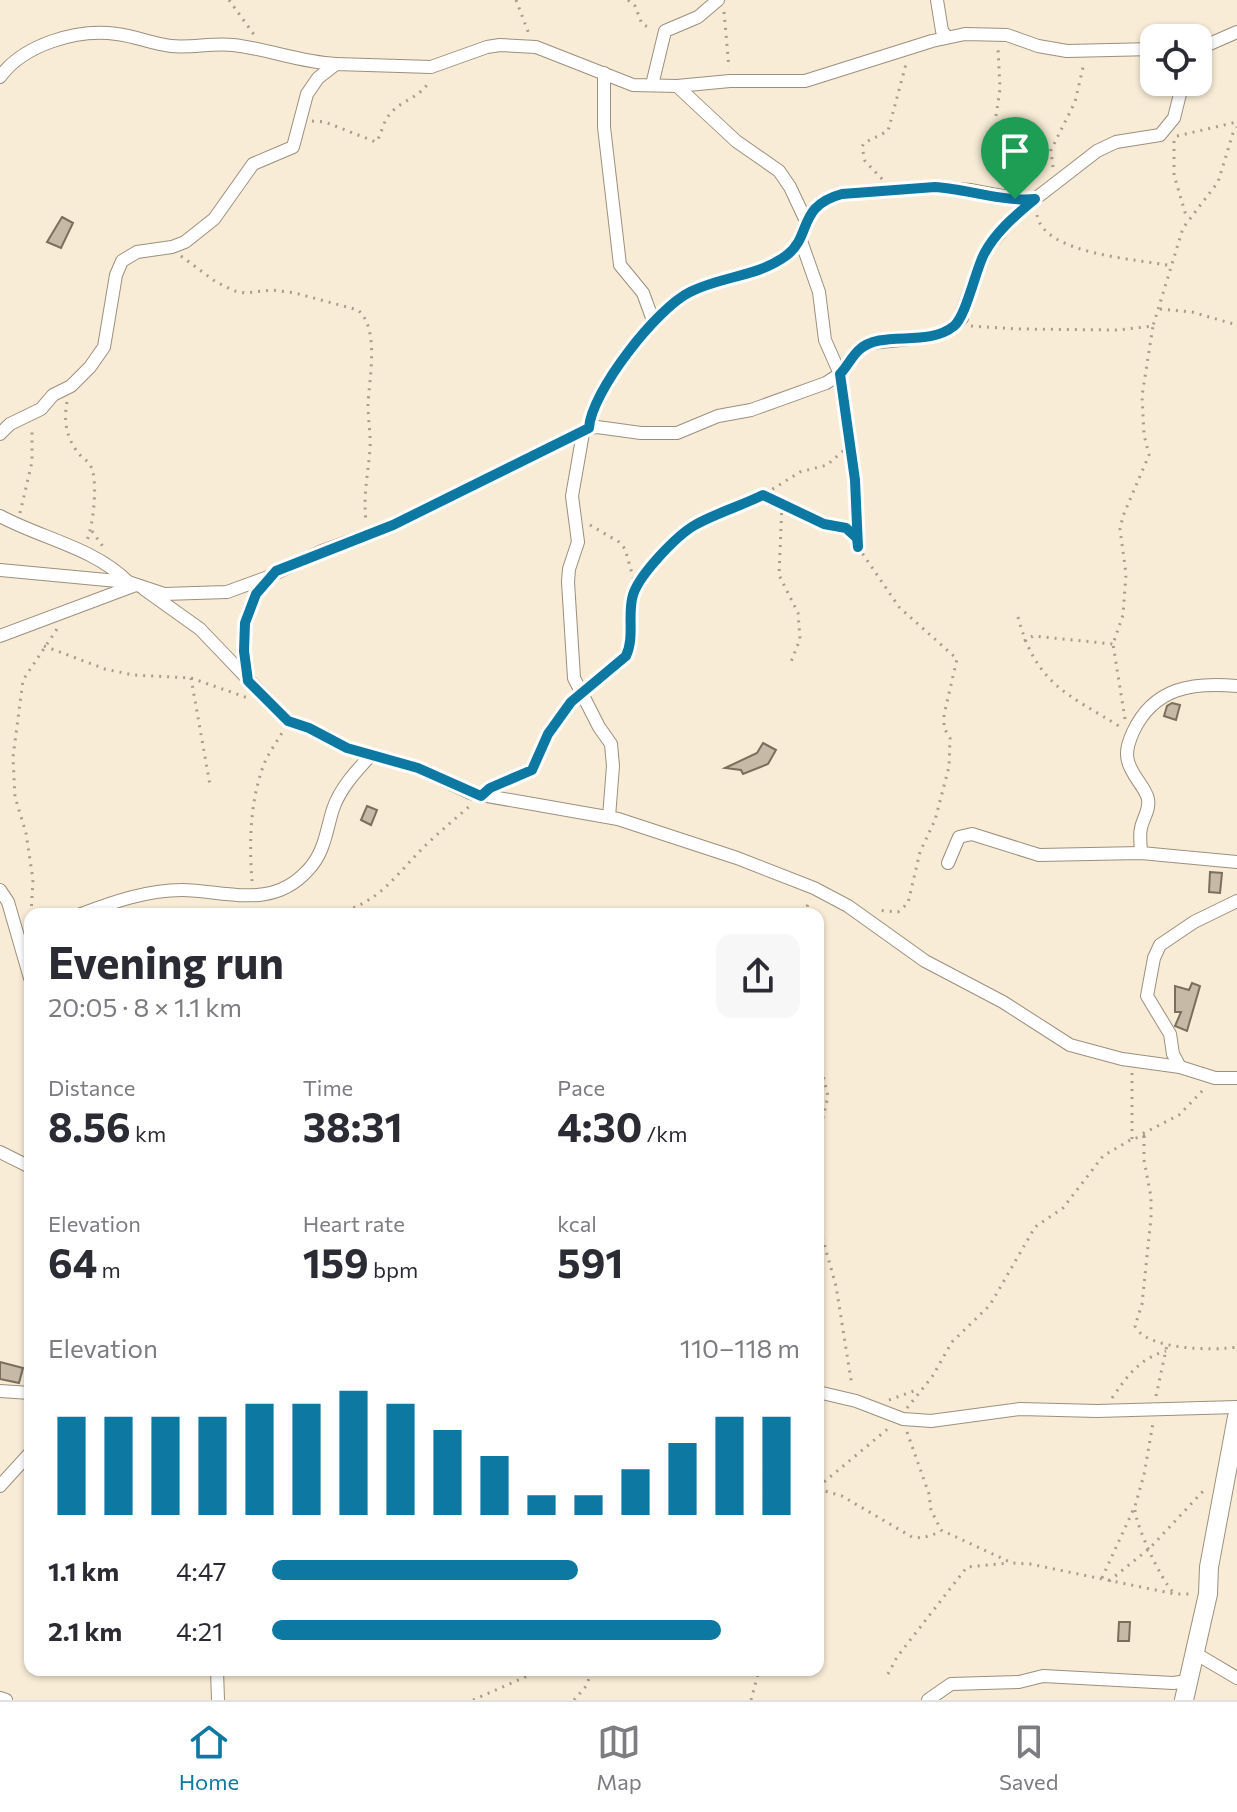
<!DOCTYPE html>
<meta charset="utf-8">
<style>
:root{--surface:#fff;--page:#f7f7f7;--text:#2b2b33;--muted:#7c7c81;--line:#e1e1e2;--accent:#0d79a3}
body{margin:0;font-family:Commissioner,sans-serif;background:var(--page);color:var(--text);height:100vh;display:flex;flex-direction:column;font-size:30px;white-space:nowrap}
*{box-sizing:border-box;margin:0}
p{font-size:26px;color:var(--muted)}
.icon{flex:none;width:44px;height:44px;fill:none;stroke:currentColor;stroke-width:2;stroke-linecap:round;stroke-linejoin:round}
.map{position:relative;flex:1;overflow:hidden}
.details{position:absolute;left:24px;top:908px;width:800px;height:768px;display:flex;flex-direction:column;background:var(--surface);border-radius:16px;box-shadow:0 2px 6px #0004}
.details>*{flex:none}
.buttons{position:absolute;left:1140px;top:24px;display:grid;gap:16px}
.buttons a{display:grid;place-items:center;width:72px;height:72px;border-radius:16px;background:var(--surface);box-shadow:0 2px 6px #0004;font-size:40px}
.pin{position:absolute;display:grid;place-items:center;width:68px;height:68px;color:#fff;margin:-82px -34px;border-radius:50% 50% 50% 0;rotate:-45deg;box-shadow:0 0 8px #0007}
.pin .icon{rotate:45deg}
.round{display:grid;place-items:center;flex:none;width:84px;height:84px;border-radius:16px;background:var(--page)}
.overview{display:flex;align-items:center;justify-content:space-between;height:136px;padding:0 24px}
h1{font-size:44px;font-weight:700;line-height:60px}
.stats{display:grid;grid-template-columns:repeat(3,1fr);gap:12px;height:136px;padding:8px 24px}
.stats div{display:grid;align-content:center}
.stats b{font-size:40px;font-weight:700}
.stats small{font-size:22px;font-weight:400}
.stats p{font-size:22px}
.chart{height:224px;padding:16px 24px}
.chart p{display:flex;justify-content:space-between}
.chart svg{width:100%;height:144px;margin-top:8px;stroke:var(--accent);stroke-width:6}
ul{padding:0 24px;list-style:none;font-size:26px}
li{display:grid;grid-template-columns:128px 96px 1fr;align-items:center;height:60px}
li i{height:20px;border-radius:10px;background:var(--accent)}
.tabs{display:flex;justify-content:space-around;align-items:center;height:112px;border-top:2px solid var(--line);background:var(--surface);font-size:22px;color:var(--muted)}
.tabs a{display:grid;justify-items:center;gap:4px}
.tabs .selected{color:var(--accent)}
.map>svg:first-child{display:block}
.building{fill:#c6baa6;stroke:#796f5c;stroke-width:2}
.lines{fill:none;stroke-linecap:round;stroke-linejoin:round}
.street-casing{stroke:#9b907d;stroke-width:14}
.secondary-casing{stroke:#9b907d;stroke-width:20}
.path{stroke:#a69d8d;stroke-width:3;stroke-dasharray:2 6;stroke-linecap:butt}
.street{stroke:#fff;stroke-width:12}
.secondary{stroke:#fff;stroke-width:18}
.route-casing{stroke:#fff;stroke-width:16}
.route{stroke:#0d79a3;stroke-width:10}
</style>
<div class="map">
<svg width="1237" height="1700" viewBox="0 0 1237 1700">
<rect width="100%" height="100%" fill="#f8ecd6"/>
<g class="building">
<polygon points="62,217 73,223 61,248 47,242"/>
<polygon points="1172,703 1180,705 1176,720 1164,716 1167,706"/>
<polygon points="763,743 776,750 768,764 743,774 741,770 725,768 757,753"/>
<polygon points="367,806 377,810 371,825 361,820"/>
<polygon points="1210,872 1222,873 1220,893 1209,892"/>
<polygon points="1192,983 1200,986 1187,1031 1175,1026 1181,1012 1175,1012 1175,986 1189,990"/>
<polygon points="0,1362 23,1368 19,1383 0,1379"/>
<polygon points="1119,1622 1130,1622 1129,1641 1118,1641"/>
</g>
<g class="lines">
<g class="street-casing">
<g id="street">
<polyline points="937,0 942,31 947,37"/>
<polyline points="1198,49 1237,32"/>
<polyline points="604,73 604,127 620,265 643,293 654,323"/>
<path d="M0 77C23 45 77 28 117 34 135 36 152 44 171 46 191 48 212 43 233 45 269 49 299 62 336 64"/>
<polyline points="652,85 665,31 698,17 718,0"/>
<polyline points="677,86 736,141 779,171 790,187 806,221"/>
<polyline points="800,238 819,292 825,340 840,374"/>
<polyline points="0,434 10,424 41,409 53,395 71,386 90,367 104,347 116,275 122,261 137,252 172,247 185,242 214,219 253,164 293,147 307,94 318,78 336,64 431,67 487,47 500,45 536,47 633,85 677,86 730,81 805,81 932,41 965,34 1007,35 1038,46 1067,51 1154,49"/>
<path d="M0 516C40 538 95 548 128 582"/>
<polyline points="0,570 128,582 164,594 227,592 268,577 322,551 393,525 589,428 597,427 641,433 677,433 718,416 751,410 826,383 840,374 859,349 871,343 929,337 951,329 962,318 961,314 986,250 1009,222 1035,199"/>
<polyline points="144,589 200,629 288,721 309,728 347,748 418,768 470,793 618,819 737,858 814,888 848,906 925,961 1003,1002 1070,1045 1122,1059 1180,1067 1215,1078 1237,1078"/>
<polyline points="0,636 136,585"/>
<path d="M609 817 613 766 611 744 599 727 574 678 568 582 569 569 578 542 572 496 583 433 589 428C591 389 660 305 695 289 726 276 760 276 787 255 812 236 797 206 842 194L935 187 970 190 1024 200 1035 199 1097 151 1116 142 1160 135 1174 118 1183 82"/>
<path d="M1141 853C1141 845 1139 836 1141 828 1143 818 1150 810 1148 799 1146 788 1131 775 1128 761 1125 751 1129 741 1133 732 1154 687 1193 682 1237 686"/>
<polyline points="948,863 959,837 972,834 1039,855 1141,853 1237,862"/>
<polyline points="0,890 8,902 30,978"/>
<path d="M81 914C113 902 147 890 182 890 228 891 272 910 308 870 325 852 326 831 333 809 340 788 357 770 372 754"/>
<polyline points="1180,1067 1173,1054 1170,1034 1147,996 1154,958 1160,945 1194,922 1237,901"/>
<polyline points="0,1152 30,1167"/>
<polyline points="0,1391 30,1393"/>
<polyline points="818,1392 856,1401 903,1419 931,1421 1020,1409 1097,1411 1237,1407"/>
<polyline points="0,1486 30,1453"/>
<polyline points="1193,1652 1237,1678"/>
<polyline points="217,1670 218,1700"/>
<polyline points="0,1698 6,1700"/>
<polyline points="928,1700 951,1684 1019,1682 1043,1676 1173,1683 1188,1681"/>
</g>
</g>
<g class="secondary-casing">
<polyline id="secondary" points="1184,1700 1208,1594 1209,1567 1237,1417"/>
</g>
<g class="path">
<polyline points="229,0 255,36"/>
<polyline points="516,0 529,34"/>
<polyline points="628,0 635,6 642,24 652,29"/>
<polyline points="724,12 729,68"/>
<polyline points="996,116 1000,89 998,48"/>
<path d="M312 121 325 122 376 142C382 134 383 121 390 114 401 100 422 97 429 81"/>
<polyline points="1177,136 1237,122"/>
<polyline points="1174,141 1174,175 1187,219"/>
<polyline points="1053,167 1051,150 1075,102 1084,63"/>
<polyline points="882,179 865,161 862,147 864,143 888,131 906,64"/>
<path d="M1037 215C1044 255 1139 259 1172 266"/>
<path d="M181 256 216 282 235 291 245 293 272 290 295 293 358 310C380 329 369 379 368 405 368 420 371 434 370 449 368 475 363 494 366 522"/>
<polyline points="1160,309 1192,312 1237,325"/>
<polyline points="971,326 1018,329 1118,330 1153,326 1183,228 1218,182 1233,133 1237,127"/>
<polyline points="843,387 855,480 858,539"/>
<path d="M67 402C63 422 67 441 81 456 84 459 88 461 90 465 99 478 93 527 87 540"/>
<polyline points="764,496 824,524 846,528 852,532 858,547 899,607 957,659 944,715 944,728 950,738 949,767 935,820 920,852 908,903 898,912 876,910"/>
<polyline points="782,505 779,575 798,613 800,639 791,662"/>
<polyline points="20,513 32,462 32,427"/>
<polyline points="590,525 619,542 625,549 635,584"/>
<polyline points="92,531 104,548"/>
<path d="M1018 617C1036 685 1068 694 1122 728"/>
<polyline points="1024,641 1033,636 1113,644"/>
<polyline points="44,646 105,669 133,675 191,678 248,698"/>
<polyline points="245,658 245,623 256,596"/>
<polyline points="191,678 210,785"/>
<polyline points="590,685 626,656 630,633 629,609 636,586 670,547 695,525 763,495 800,472 827,465 850,445"/>
<polyline points="1125,719 1113,644 1123,615 1126,574 1120,529 1123,516 1149,455 1144,435 1142,396 1153,326"/>
<polyline points="496,785 532,770 548,734 572,701"/>
<path d="M252 881C249 842 250 801 264 764 269 752 277 742 283 731"/>
<polyline points="31,914 33,880 26,833 15,797 13,757 23,680 57,629"/>
<path d="M330 914C380 906 395 874 429 842 443 829 457 817 471 805"/>
<polyline points="804,914 810,899"/>
<polyline points="818,1054 828,1096 818,1139"/>
<path d="M1144 1136V1160L1151 1197V1218L1142 1304 1135 1326C1146 1350 1213 1351 1237 1347"/>
<polyline points="1132,1139 1132,1072"/>
<polyline points="818,1222 836,1286 852,1386"/>
<polyline points="1156,1396 1167,1345"/>
<path d="M1112 1398C1128 1375 1139 1359 1166 1351"/>
<polyline points="889,1400 919,1389"/>
<polyline points="907,1408 932,1377 952,1342 990,1305 1035,1227 1063,1208 1103,1156 1132,1139 1144,1136 1140,1135 1179,1115 1204,1089"/>
<polyline points="907,1432 929,1494 931,1510 941,1530 1012,1563 1030,1564 1175,1594 1194,1594"/>
<polyline points="818,1487 890,1427"/>
<polyline points="818,1489 842,1496 912,1537 922,1538 941,1532"/>
<path d="M1135 1510C1136 1526 1161 1580 1173 1592"/>
<polyline points="1102,1578 1135,1506 1144,1475 1153,1423"/>
<polyline points="1109,1581 1150,1548 1206,1488"/>
<polyline points="888,1674 897,1657 967,1567 1009,1563"/>
<polyline points="473,1700 541,1670"/>
<polyline points="574,1700 587,1685 591,1670"/>
<polyline points="751,1700 759,1670"/>
</g>
<use href="#street" class="street"/>
<use href="#secondary" class="secondary"/>
</g>
<g class="lines">
<g class="route-casing">
<path id="route" d="M935 187C968 189 1002 202 1035 199 1016 215 996 231 984 254 975 272 966 316 954 326 927 348 881 329 859 350 852 356 847 367 840 374L855 480 858 547 857 538 846 528 824 524 763 495C741 506 716 513 695 525 676 536 639 575 633 595 627 614 635 637 626 656L571 702 548 734 532 770 490 788 481 796 418 768 347 748 309 728 288 721 248 681 244 651 245 623 256 594 276 571 393 525 589 428C591 392 657 308 690 292 721 276 758 277 787 255 812 236 797 206 842 194Z"/>
</g>
<use href="#route" class="route"/>
</g>
</svg>
<div class="buttons">
<a><svg class="icon" aria-label="locate" viewBox="0 0 24 24"><circle cx="12" cy="12" r="6"/><path d="M12 2v4M12 18v4M2 12h4M18 12h4"/></svg></a>
</div>
<div class="pin" style="left:1015px;top:199px;background:#1e9e55"><svg class="icon" aria-label="arrive" viewBox="0 0 24 24"><path d="M6 21V4h12l-3 4 3 4H6"/></svg></div>
<section class="details">
<div class="overview"><div><h1>Evening run</h1><p>20:05 · 8 × 1.1 km</p></div><a class="round"><svg class="icon" aria-label="share" viewBox="0 0 24 24"><path d="M12 15V3M7 8l5-5 5 5M5 13v7h14v-7"/></svg></a></div>
<div class="stats">
<div><p>Distance</p><b>8.56<small> km</small></b></div>
<div><p>Time</p><b>38:31</b></div>
<div><p>Pace</p><b>4:30<small> /km</small></b></div>
</div>
<div class="stats">
<div><p>Elevation</p><b>64<small> m</small></b></div>
<div><p>Heart rate</p><b>159<small> bpm</small></b></div>
<div><p>kcal</p><b>591</b></div>
</div>
<div class="chart"><p><span>Elevation</span>110–118 m</p>
<svg viewBox="0 0 160 44" preserveAspectRatio="none"><path d="M5 44V14M15 44V14M25 44V14M35 44V14M45 44V10M55 44V10M65 44V6M75 44V10M85 44V18M95 44V26M105 44V38M115 44V38M125 44V30M135 44V22M145 44V14M155 44V14"/></svg>
</div>
<ul>
<li><b>1.1 km</b>4:47<i style="width:58%"></i></li>
<li><b>2.1 km</b>4:21<i style="width:85%"></i></li>
</ul>
</section>
</div>
<nav class="tabs">
<a class="selected"><svg class="icon" aria-label="home" viewBox="0 0 24 24"><path d="M3 11l9-7 9 7M6 9v11h12V9"/></svg>Home</a>
<a><svg class="icon" aria-label="map" viewBox="0 0 24 24"><path d="M3 6l6-2 6 2 6-2v14l-6 2-6-2-6 2zM9 4v14M15 6v14"/></svg>Map</a>
<a><svg class="icon" aria-label="saved" viewBox="0 0 24 24"><path d="M7 4h10v16l-5-4-5 4z"/></svg>Saved</a>
</nav>
